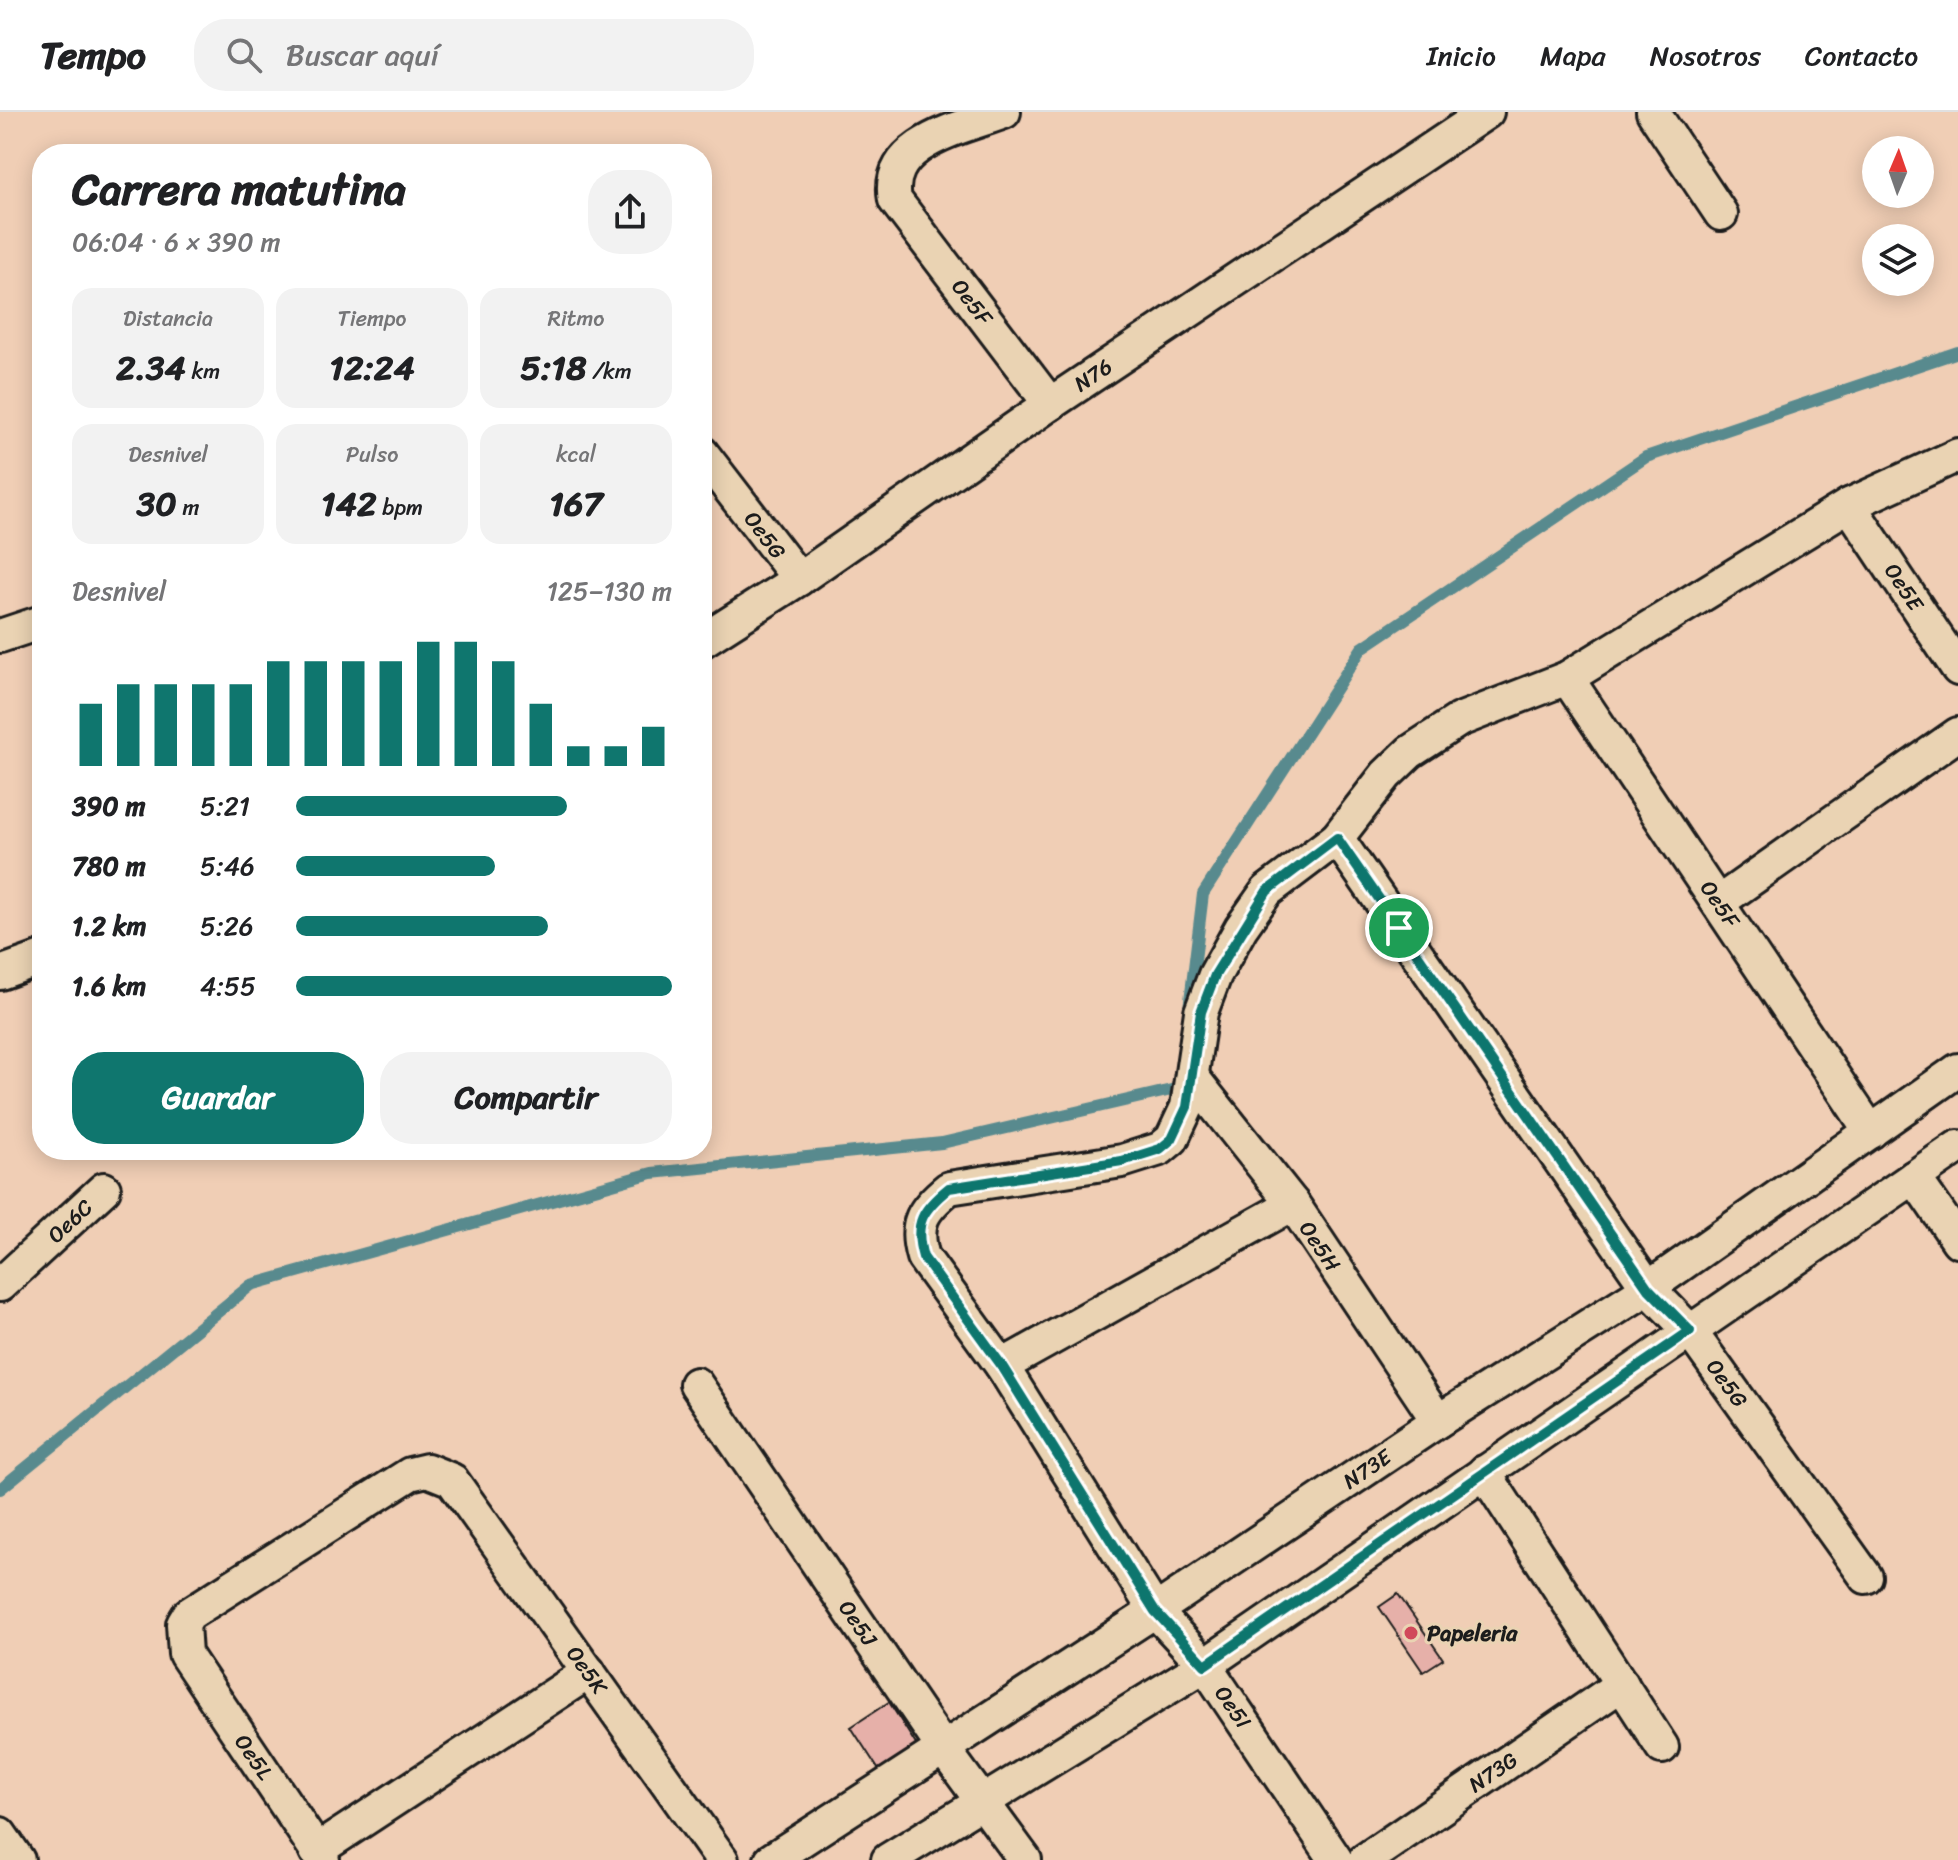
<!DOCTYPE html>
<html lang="es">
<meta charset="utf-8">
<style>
:root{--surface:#fff;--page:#f2f2f2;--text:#202124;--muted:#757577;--line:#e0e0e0;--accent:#0f766e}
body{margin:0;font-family:Sriracha,sans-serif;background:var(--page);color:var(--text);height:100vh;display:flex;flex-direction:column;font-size:30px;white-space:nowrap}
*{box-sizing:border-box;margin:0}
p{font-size:26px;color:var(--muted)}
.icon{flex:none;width:44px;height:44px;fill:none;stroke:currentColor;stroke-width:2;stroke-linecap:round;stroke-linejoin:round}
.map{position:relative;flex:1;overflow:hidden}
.panel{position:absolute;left:32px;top:32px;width:680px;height:1016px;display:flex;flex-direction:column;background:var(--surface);border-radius:32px;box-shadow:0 4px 20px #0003}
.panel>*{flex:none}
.needle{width:52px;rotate:2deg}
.fabs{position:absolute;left:1862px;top:24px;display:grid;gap:16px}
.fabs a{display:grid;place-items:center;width:72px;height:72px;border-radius:50%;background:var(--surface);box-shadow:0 4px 20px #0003;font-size:40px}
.pin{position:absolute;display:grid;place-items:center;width:68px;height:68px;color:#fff;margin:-34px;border:4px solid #fff;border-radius:50%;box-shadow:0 2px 8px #0007}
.round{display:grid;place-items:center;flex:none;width:84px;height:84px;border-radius:32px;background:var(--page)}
.head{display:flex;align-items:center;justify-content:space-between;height:136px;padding:0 40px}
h1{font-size:44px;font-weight:800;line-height:60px}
.figures{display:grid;grid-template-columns:repeat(3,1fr);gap:12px;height:136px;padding:8px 40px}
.figures div{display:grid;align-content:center;border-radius:20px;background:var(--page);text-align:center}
.figures b{font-size:34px;font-weight:800}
.figures small{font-size:22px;font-weight:400}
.figures p{font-size:22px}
.chart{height:224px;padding:16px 40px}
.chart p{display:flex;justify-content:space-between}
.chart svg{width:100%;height:144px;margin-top:8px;stroke:var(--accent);stroke-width:6}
.primary-button{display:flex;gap:16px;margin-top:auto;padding:16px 40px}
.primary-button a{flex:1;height:92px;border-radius:32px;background:var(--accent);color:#fff;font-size:32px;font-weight:800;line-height:92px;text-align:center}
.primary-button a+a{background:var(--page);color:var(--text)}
ul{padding:0 40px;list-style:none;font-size:26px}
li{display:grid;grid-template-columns:128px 96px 1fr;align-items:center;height:60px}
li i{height:20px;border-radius:10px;background:var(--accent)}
header{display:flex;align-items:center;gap:48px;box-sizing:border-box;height:112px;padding:0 40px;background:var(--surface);border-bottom:2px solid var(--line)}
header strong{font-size:38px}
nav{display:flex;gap:44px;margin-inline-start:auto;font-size:28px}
.search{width:560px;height:72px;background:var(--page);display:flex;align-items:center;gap:20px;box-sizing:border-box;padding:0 28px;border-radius:32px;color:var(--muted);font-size:30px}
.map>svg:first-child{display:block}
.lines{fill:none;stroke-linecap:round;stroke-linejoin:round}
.stream{stroke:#598a8e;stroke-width:12}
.building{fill:#e6b0a9;stroke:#1c1c1c;stroke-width:2}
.minor-casing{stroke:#1c1c1c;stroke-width:38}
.minor{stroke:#ead3b3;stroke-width:32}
.route-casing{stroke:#fff;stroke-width:16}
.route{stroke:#0f766e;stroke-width:10}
.poi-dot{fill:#d1495b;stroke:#ead3b3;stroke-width:3}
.labels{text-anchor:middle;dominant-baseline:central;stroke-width:6;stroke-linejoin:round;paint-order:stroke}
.street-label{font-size:22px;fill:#1c1c1c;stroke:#ead3b3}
.poi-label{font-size:22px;font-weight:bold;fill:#1c1c1c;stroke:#ead3b3;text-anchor:start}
</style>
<header>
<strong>Tempo</strong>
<div class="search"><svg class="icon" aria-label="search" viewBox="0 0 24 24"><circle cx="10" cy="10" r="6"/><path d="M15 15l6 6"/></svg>Buscar aquí</div>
<nav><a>Inicio</a><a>Mapa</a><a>Nosotros</a><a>Contacto</a></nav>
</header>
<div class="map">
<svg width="1958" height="1748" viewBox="0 0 1958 1748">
<rect width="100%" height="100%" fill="#f0ceb5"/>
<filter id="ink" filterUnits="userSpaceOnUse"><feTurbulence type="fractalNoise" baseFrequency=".0125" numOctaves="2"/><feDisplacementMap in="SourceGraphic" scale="16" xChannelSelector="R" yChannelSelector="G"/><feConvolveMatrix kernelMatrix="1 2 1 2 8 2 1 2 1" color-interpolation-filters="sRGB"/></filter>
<g filter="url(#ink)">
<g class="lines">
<g class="stream">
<polyline points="1189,897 1203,782 1362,536 1646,345 1958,240"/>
<polyline points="0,1377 251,1173 652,1061 942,1031 1180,976 1181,967"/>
</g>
</g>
<g class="building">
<polygon points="1398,1482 1443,1547 1423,1560 1379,1495"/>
<polygon points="889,1590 922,1642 884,1666 851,1615"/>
</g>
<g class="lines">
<g class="minor-casing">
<g id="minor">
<path d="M1004 0C962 16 884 30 895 88L1050 292"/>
<polyline points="1653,0 1721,102"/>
<polyline points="702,341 799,467"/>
<polyline points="1849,393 1958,557"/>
<polyline points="0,524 42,510"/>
<polyline points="702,529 799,467 1050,292 1487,0"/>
<polyline points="1567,566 1871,1020"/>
<polyline points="1337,726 1648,1176 1690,1219 1866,1465"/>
<polyline points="1719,790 1958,622"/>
<polyline points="0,861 42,846"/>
<polyline points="1193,966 1293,1092 1438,1309"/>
<polyline points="1914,1065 1958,1129"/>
<polyline points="0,1173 104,1077"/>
<polyline points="1002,1254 1293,1092"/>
<polyline points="696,1272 943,1636 1025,1748"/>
<polyline points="1484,1360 1662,1635"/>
<polyline points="0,1722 18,1748"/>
<polyline points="316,1739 589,1560"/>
<polyline points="323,1748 185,1542 183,1512 189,1502 410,1362 427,1358 452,1368 722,1748"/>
<polyline points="771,1748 1155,1499 1438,1309 1648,1176 1958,958"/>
<polyline points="888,1748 1205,1553 1958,1035"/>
<path d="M1336 1748 1205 1553 1155 1499 1002 1254 923 1145C913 1111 923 1097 949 1076L1122 1049 1160 1037 1172 1027 1187 995 1201 900 1215 863 1241 816 1267 779 1337 726 1386 663 1410 640 1459 608 1567 566 1849 393 1958 343"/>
<polyline points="1365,1748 1622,1572"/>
</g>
</g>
<use href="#minor" class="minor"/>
</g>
</g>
<g class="lines" filter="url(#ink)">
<g class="route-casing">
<path id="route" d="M1337 726 1648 1176 1690 1219 1205 1553 1155 1499 1002 1254 923 1145C913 1111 923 1097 949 1076L1122 1049 1160 1037 1172 1027 1187 995 1201 900 1215 863 1267 779Z"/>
</g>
<use href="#route" class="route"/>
</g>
<circle class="poi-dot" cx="1411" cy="1521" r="8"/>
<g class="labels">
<g class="street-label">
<text transform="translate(972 190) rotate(53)">Oe5F</text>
<text transform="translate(1093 263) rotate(-34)">N76</text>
<text transform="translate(765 423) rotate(53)">Oe5G</text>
<text transform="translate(1904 475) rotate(57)">Oe5E</text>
<text transform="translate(1720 792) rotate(56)">Oe5F</text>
<text transform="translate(70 1109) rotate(-43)">Oe6C</text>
<text transform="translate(1320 1134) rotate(56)">Oe5H</text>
<text transform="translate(1727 1271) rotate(54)">Oe5G</text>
<text transform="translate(1367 1357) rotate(-34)">N73E</text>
<text transform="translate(858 1511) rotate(56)">Oe5J</text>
<text transform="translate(587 1558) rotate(55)">Oe5K</text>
<text transform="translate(1233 1595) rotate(56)">Oe5I</text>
<text transform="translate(254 1645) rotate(56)">Oe5L</text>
<text transform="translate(1493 1660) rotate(-34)">N73G</text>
</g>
<g class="poi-label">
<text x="1427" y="1521">Papeleria</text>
</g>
</g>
</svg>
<div class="fabs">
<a><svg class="needle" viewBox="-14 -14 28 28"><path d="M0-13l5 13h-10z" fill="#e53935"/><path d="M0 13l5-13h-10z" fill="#757577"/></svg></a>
<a><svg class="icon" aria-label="layers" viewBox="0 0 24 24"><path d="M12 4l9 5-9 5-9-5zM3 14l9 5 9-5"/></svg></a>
</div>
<div class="pin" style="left:1399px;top:816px;background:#1e9e55"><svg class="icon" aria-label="arrive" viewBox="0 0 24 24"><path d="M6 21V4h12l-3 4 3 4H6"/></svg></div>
<section class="panel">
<div class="head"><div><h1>Carrera matutina</h1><p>06:04 · 6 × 390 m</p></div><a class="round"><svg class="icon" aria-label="share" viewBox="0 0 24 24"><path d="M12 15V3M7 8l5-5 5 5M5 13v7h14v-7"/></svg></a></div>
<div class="figures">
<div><p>Distancia</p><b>2.34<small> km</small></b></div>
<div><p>Tiempo</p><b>12:24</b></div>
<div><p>Ritmo</p><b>5:18<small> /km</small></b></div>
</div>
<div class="figures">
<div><p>Desnivel</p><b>30<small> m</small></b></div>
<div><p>Pulso</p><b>142<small> bpm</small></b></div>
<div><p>kcal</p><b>167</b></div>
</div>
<div class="chart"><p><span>Desnivel</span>125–130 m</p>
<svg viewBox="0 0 160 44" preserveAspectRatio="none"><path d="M5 44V25M15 44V19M25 44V19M35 44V19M45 44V19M55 44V12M65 44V12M75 44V12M85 44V12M95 44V6M105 44V6M115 44V12M125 44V25M135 44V38M145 44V38M155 44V32"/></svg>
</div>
<ul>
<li><b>390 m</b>5:21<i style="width:72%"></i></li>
<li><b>780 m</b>5:46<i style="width:53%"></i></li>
<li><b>1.2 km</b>5:26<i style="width:67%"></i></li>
<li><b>1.6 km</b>4:55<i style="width:100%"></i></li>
</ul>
<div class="primary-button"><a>Guardar</a><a>Compartir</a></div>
</section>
</div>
